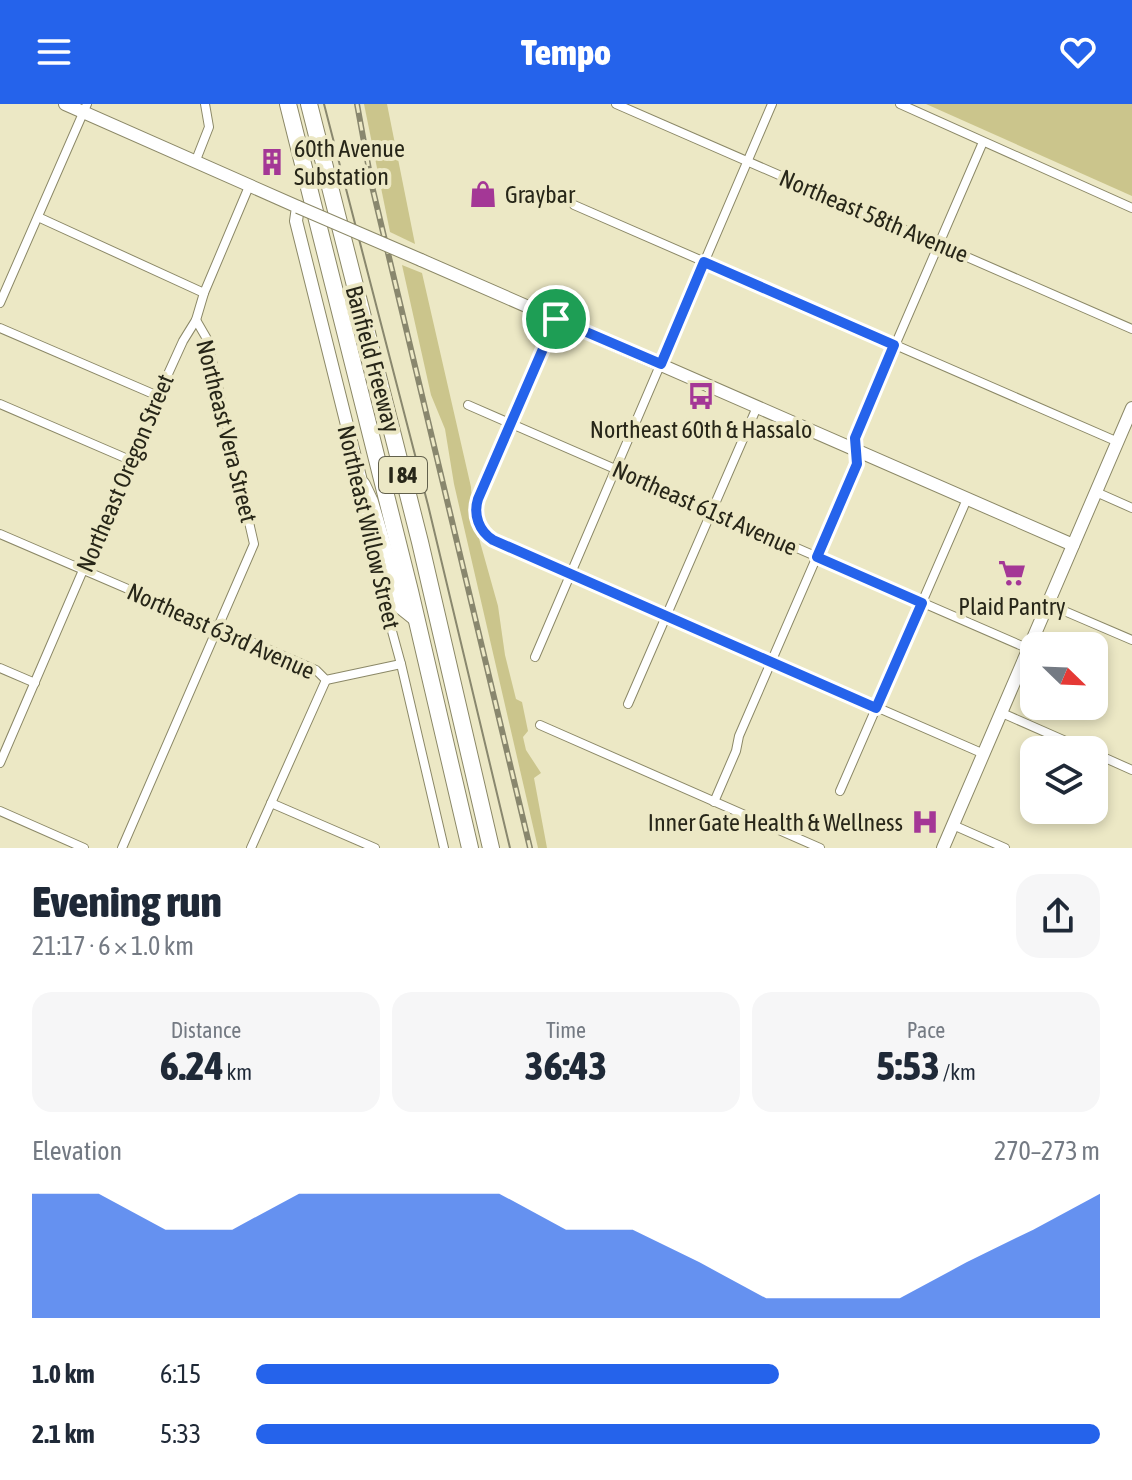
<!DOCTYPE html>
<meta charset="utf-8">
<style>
:root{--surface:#fff;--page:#f6f6f7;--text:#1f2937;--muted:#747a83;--accent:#2563eb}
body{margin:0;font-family:"Asap Condensed",sans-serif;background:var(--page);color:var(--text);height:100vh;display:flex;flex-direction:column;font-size:30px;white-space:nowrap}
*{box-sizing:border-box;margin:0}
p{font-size:26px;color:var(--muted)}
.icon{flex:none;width:44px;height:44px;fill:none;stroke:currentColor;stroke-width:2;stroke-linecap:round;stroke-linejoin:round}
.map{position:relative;height:744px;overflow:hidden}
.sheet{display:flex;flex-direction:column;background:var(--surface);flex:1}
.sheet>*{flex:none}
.needle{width:52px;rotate:113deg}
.controls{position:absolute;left:1020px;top:528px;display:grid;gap:16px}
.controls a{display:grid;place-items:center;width:88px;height:88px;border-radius:16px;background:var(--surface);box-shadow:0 4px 12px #0003;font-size:40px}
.pin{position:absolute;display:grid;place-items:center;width:68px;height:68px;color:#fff;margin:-34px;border:4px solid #fff;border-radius:50%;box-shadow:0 2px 8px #0007}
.round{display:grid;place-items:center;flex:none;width:84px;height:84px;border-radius:24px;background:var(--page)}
.summary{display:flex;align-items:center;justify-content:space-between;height:136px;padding:0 32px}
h1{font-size:44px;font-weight:800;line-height:60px}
.figures{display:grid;grid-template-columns:repeat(3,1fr);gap:12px;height:136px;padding:8px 32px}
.figures div{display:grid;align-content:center;border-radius:20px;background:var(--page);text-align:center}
.figures b{font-size:40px;font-weight:800}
.figures small{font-size:22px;font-weight:400}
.figures p{font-size:22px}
.chart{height:224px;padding:16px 32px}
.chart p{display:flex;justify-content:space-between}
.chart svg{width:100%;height:144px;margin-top:8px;fill:var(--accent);opacity:.7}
ul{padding:0 32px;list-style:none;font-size:26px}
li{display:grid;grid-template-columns:128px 96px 1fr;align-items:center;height:60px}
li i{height:20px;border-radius:10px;background:var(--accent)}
header{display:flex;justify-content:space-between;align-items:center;height:104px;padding:0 32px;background:var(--accent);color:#fff;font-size:36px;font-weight:800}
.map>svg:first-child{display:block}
.green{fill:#cbc58c}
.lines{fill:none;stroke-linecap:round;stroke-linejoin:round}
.street-casing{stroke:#8b8867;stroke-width:10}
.secondary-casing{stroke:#8b8867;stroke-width:14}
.highway-casing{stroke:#8b8867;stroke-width:18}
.street{stroke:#fff;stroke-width:8}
.secondary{stroke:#fff;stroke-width:12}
.highway{stroke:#fff;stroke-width:16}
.tram{stroke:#89876e;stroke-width:2}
.rail-casing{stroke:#89876e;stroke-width:6}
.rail{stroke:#ece8c5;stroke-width:3;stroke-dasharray:9;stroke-linecap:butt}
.secondary-bridge-casing{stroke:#8b8867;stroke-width:14;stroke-linecap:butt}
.secondary-bridge{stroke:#fff;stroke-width:12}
.route-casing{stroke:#fff;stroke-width:16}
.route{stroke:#2563eb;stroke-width:10}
.labels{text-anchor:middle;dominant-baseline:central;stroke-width:8;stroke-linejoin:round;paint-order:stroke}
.shield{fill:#ece8c5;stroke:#62604c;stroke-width:2}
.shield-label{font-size:22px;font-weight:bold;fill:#272618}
.poi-label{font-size:24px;fill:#272618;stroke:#ece8c5;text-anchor:start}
.street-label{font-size:24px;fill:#272618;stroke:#ece8c5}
</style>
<header><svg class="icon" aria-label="menu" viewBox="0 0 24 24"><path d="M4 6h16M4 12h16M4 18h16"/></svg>Tempo<svg class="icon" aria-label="heart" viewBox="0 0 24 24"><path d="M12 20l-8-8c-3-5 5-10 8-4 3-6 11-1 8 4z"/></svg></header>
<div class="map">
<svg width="1132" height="744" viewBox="0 0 1132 744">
<rect width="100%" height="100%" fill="#ece8c5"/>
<g class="green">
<polygon points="364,0 387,0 415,140 390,128"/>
<polygon points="926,0 1132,0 1132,92"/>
<polygon points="402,161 422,169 471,383 473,413 498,502 505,551 516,595 522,598 528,627 523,633 526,646 541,669 534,674 547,744 538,744 454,380 445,325 431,291"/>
</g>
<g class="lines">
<g class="street-casing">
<g id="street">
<polyline points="616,0 1132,225"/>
<polyline points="900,0 1132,104"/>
<polyline points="196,56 209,23 205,0"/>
<polyline points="574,101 1118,338"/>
<polyline points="38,113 204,189"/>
<polyline points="0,199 87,0"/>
<polyline points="556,215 478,395 476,403 483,429 493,436 984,650"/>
<polyline points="0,224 158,292"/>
<polyline points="0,300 130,356"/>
<polyline points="468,301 1029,545"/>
<polyline points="1096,388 1132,404"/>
<polyline points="360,389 375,465 401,560 444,744"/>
<polyline points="0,430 316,566 326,576 401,560"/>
<polyline points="1048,500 1132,536"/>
<polyline points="535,553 772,0"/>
<polyline points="0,564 35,579"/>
<polyline points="628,600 757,303"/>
<polyline points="1002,609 1086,646"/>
<polyline points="540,621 820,744"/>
<polyline points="1094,649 1132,666"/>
<polyline points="0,659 158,292 183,237 196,216 204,189 250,80"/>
<polyline points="840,687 967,395"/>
<polyline points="714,698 736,647 739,632 857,360 855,334 983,38"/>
<polyline points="271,699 375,744"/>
<polyline points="0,707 84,744"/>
<polyline points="953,721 1005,744"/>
<polyline points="122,744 254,440 207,235 196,216"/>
<polyline points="251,744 326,576"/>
</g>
</g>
<g class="secondary-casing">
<g id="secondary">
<polyline points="65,0 298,103 296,117 362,381"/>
<polyline points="421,156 1073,441"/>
<polyline points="943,744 1132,304"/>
</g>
</g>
<g class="highway-casing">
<g id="highway">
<polyline points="288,0 410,487 470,744"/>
<polyline points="309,0 420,438 491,744"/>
<polyline points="362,381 370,398 400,501 415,513"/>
</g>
</g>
<use href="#street" class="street"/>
<use href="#secondary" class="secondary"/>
<use href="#highway" class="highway"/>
<polyline class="tram" points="324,0 428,401 510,744"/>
<g class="rail-casing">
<polyline id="rail" points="357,0 372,82 530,744"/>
</g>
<use href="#rail" class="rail"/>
<g class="secondary-bridge-casing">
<polyline id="secondary-bridge" points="298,103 421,156"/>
</g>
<use href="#secondary-bridge" class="secondary-bridge"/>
</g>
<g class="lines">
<g class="route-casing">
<path id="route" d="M704 158 894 241 855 334 857 360 817 453 922 499 876 604 493 436C479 427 473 411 478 395L556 215 661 260Z"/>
</g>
<use href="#route" class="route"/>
</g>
<defs>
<g id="building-bare" transform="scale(2.16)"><path d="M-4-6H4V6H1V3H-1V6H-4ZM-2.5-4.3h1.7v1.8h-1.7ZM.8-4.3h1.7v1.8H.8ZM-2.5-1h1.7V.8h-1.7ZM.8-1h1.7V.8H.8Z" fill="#a43796" stroke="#ece8c5" stroke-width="2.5" paint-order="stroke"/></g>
<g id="shop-bare" transform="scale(2.16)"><path d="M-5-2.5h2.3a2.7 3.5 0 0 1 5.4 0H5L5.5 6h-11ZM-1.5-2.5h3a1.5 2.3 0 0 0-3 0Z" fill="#a43796" stroke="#ece8c5" stroke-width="2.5" paint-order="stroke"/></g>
<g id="bus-bare" transform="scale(2.16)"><path d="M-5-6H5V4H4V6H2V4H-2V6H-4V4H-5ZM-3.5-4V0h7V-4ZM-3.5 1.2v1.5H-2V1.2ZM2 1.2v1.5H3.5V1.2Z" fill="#a43796" stroke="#ece8c5" stroke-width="2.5" paint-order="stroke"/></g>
<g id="supermarket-bare" transform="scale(2.16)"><path d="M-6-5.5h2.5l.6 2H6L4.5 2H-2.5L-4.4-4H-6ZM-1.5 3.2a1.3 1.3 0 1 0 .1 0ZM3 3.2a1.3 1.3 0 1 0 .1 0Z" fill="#a43796" stroke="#ece8c5" stroke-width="2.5" paint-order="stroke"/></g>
<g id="hospital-bare" transform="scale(2.16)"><path d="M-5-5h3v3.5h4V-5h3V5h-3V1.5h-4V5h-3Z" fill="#a43796" stroke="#ece8c5" stroke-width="2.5" paint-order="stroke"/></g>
</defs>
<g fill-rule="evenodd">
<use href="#building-bare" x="272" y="58"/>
<use href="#shop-bare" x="483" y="90"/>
<use href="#bus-bare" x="701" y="292"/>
<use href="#supermarket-bare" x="1012" y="469"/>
<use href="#hospital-bare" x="925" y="718"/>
</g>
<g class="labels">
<rect class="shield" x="379" y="353" width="48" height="36" rx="6"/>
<g class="shield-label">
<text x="403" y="371">I 84</text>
</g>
<g class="poi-label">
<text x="294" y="44">60th Avenue<tspan x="294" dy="28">Substation</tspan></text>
<text x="505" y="90">Graybar</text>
<text x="701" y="325" text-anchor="middle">Northeast 60th &amp; Hassalo</text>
<text x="1012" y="502" text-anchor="middle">Plaid Pantry</text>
<text x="903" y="718" text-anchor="end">Inner Gate Health &amp; Wellness</text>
</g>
<g class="street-label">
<text transform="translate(874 112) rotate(23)">Northeast 58th Avenue</text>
<text transform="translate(373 255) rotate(75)">Banfield Freeway</text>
<text transform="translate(227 327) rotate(76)">Northeast Vera Street</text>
<text transform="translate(125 369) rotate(-67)">Northeast Oregon Street</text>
<text transform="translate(705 404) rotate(24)">Northeast 61st Avenue</text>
<text transform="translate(369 423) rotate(77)">Northeast Willow Street</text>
<text transform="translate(221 527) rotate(24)">Northeast 63rd Avenue</text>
</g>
</g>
</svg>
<div class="controls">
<a><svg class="needle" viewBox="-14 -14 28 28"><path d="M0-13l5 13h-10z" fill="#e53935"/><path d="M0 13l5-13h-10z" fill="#747a83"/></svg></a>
<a><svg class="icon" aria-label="layers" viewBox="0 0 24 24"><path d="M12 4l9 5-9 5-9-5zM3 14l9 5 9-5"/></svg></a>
</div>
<div class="pin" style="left:556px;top:215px;background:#1e9e55"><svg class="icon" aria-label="arrive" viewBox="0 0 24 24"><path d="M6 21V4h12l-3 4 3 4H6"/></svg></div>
</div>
<section class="sheet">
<div class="summary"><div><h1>Evening run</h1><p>21:17 · 6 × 1.0 km</p></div><a class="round"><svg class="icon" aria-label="share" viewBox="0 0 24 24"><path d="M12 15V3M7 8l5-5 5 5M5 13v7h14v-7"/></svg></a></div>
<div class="figures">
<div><p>Distance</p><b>6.24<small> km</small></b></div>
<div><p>Time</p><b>36:43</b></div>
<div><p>Pace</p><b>5:53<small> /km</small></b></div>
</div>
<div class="chart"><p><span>Elevation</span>270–273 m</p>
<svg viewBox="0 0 160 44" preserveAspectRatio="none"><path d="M0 44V6L10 6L20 17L30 17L40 6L50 6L60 6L70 6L80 17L90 17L100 27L110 38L120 38L130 38L140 27L150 17L160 6V44z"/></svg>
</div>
<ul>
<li><b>1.0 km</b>6:15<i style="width:62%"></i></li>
<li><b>2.1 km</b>5:33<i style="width:100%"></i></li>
</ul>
</section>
